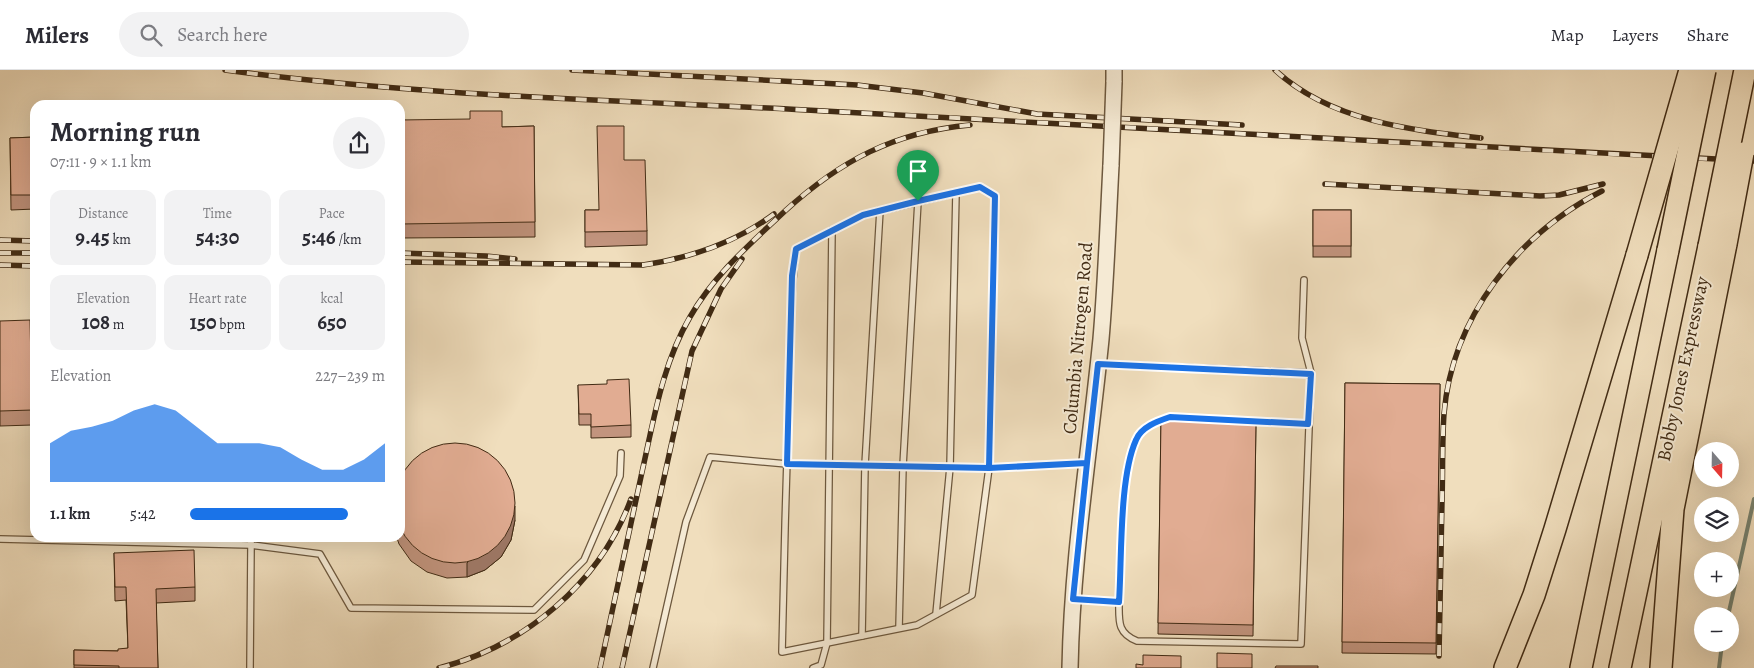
<!DOCTYPE html>
<meta charset="utf-8">
<style>
:root{--surface:#fff;--page:#f2f2f3;--text:#2b2b33;--muted:#7c7c81;--line:#e1e1e2;--accent:#1a73e8}
body{margin:0;font-family:Alegreya,serif;background:var(--page);color:var(--text);height:100vh;display:flex;flex-direction:column;font-size:19px;white-space:nowrap}
*{box-sizing:border-box;margin:0}
p{font-size:16px;color:var(--muted)}
.icon{flex:none;width:28px;height:28px;fill:none;stroke:currentColor;stroke-width:2;stroke-linecap:round;stroke-linejoin:round}
.map{position:relative;flex:1;overflow:hidden}
.drawer{position:absolute;left:30px;top:30px;width:375px;height:442px;display:flex;flex-direction:column;background:var(--surface);border-radius:15px;box-shadow:0 5px 20px #0002}
.drawer>*{flex:none}
.needle{width:32px;rotate:160deg}
.controls{position:absolute;left:1694px;top:372px;display:grid;gap:10px}
.controls a{display:grid;place-items:center;width:45px;height:45px;border-radius:50%;background:var(--surface);box-shadow:0 5px 20px #0002;font-size:25px}
.pin{position:absolute;display:grid;place-items:center;width:42px;height:42px;color:#fff;margin:-51px -21px;border-radius:50% 50% 50% 0;rotate:-45deg;box-shadow:0 0 5px #0007}
.pin .icon{rotate:45deg}
.round{display:grid;place-items:center;flex:none;width:52px;height:52px;border-radius:26px;background:var(--page)}
.summary{display:flex;align-items:center;justify-content:space-between;height:85px;padding:0 20px}
h1{font-size:28px;font-weight:600;line-height:38px}
.figures{display:grid;grid-template-columns:repeat(3,1fr);gap:8px;height:85px;padding:5px 20px}
.figures div{display:grid;align-content:center;border-radius:12px;background:var(--page);text-align:center}
.figures b{font-size:21px;font-weight:600}
.figures small{font-size:14px;font-weight:400}
.figures p{font-size:14px}
.chart{height:140px;padding:10px 20px}
.chart p{display:flex;justify-content:space-between}
.chart svg{width:100%;height:90px;margin-top:5px;fill:var(--accent);opacity:.7}
ul{padding:0 20px;list-style:none;font-size:16px}
li{display:grid;grid-template-columns:80px 60px 1fr;align-items:center;height:38px}
li i{height:12px;border-radius:6px;background:var(--accent)}
header{display:flex;align-items:center;gap:30px;box-sizing:border-box;height:70px;padding:0 25px;background:var(--surface);border-bottom:1px solid var(--line)}
header strong{font-size:24px}
nav{display:flex;gap:28px;margin-inline-start:auto;font-size:18px}
.search{width:350px;height:45px;background:var(--page);display:flex;align-items:center;gap:12px;box-sizing:border-box;padding:0 18px;border-radius:28px;color:var(--muted);font-size:19px}
.map>svg:first-child{display:block}
.lines{fill:none;stroke-linecap:round;stroke-linejoin:round}
.stream{stroke:#768270;stroke-width:4}
.service-casing{stroke:#6d583e;stroke-width:8}
.tertiary-casing{stroke:#6d583e;stroke-width:18}
.motorway-casing{stroke:#412b14;stroke-width:24}
.service{stroke:#f5ead4;stroke-width:5.5}
.tertiary{stroke:#f5ead4;stroke-width:15}
.motorway{stroke:#f0debd;stroke-width:21}
.rail-casing{stroke:#412b14;stroke-width:5.5}
.rail{stroke:#f5ead4;stroke-width:4;stroke-dasharray:11;stroke-linecap:butt}
.tertiary-bridge-casing{stroke:#6d583e;stroke-width:18;stroke-linecap:butt}
.motorway-bridge-casing{stroke:#412b14;stroke-width:24;stroke-linecap:butt}
.tertiary-bridge{stroke:#f5ead4;stroke-width:15}
.motorway-bridge{stroke:#f0debd;stroke-width:21}
.wall{fill:#c2947e;stroke:#412b14}
.shaded-wall{fill:#9e7866;stroke:#412b14}
.building{fill:#e1ac92;stroke:#412b14}
.route-casing{stroke:#fff;stroke-width:10}
.route{stroke:#1a73e8;stroke-width:6}
.labels{text-anchor:middle;dominant-baseline:central;stroke-width:4;stroke-linejoin:round;paint-order:stroke}
.street-label{font-size:19px;fill:#412b14;stroke:#f5ead4}
</style>
<header>
<strong>Milers</strong>
<div class="search"><svg class="icon" aria-label="search" viewBox="0 0 24 24"><circle cx="10" cy="10" r="6"/><path d="M15 15l6 6"/></svg>Search here</div>
<nav><a>Map</a><a>Layers</a><a>Share</a></nav>
</header>
<div class="map">
<svg width="1754" height="598" viewBox="0 0 1754 598">
<rect width="100%" height="100%" fill="#f0debd"/>
<filter id="stains"><feTurbulence type="fractalNoise" baseFrequency=".004" numOctaves="4"/><feColorMatrix values="0 0 0 0 .2 0 0 0 0 .09 0 0 0 0 .02 0 0 0 .5 -.17"/></filter>
<radialGradient id="worn" r=".72"><stop offset=".6" stop-color="#630" stop-opacity="0"/><stop offset="1" stop-color="#630" stop-opacity=".3"/></radialGradient>
<g class="lines">
<g class="stream">
<polyline points="1728,546 1754,429"/>
<polyline points="1719,598 1722,574"/>
</g>
<g class="service-casing">
<g id="service">
<polyline points="1304,210 1302,268 1311,303"/>
<path d="M1100 294 1311 303 1301 574 1137 571C1117 563 1119 551 1119 532"/>
<polyline points="0,469 251,475 251,468"/>
<path d="M1073 529 1119 532C1122 488 1119 409 1136 370 1141 357 1158 351 1170 347L1308 354"/>
<polyline points="936,544 950,397 956,123"/>
<polyline points="899,558 903,396 918,131"/>
<polyline points="862,566 865,395 880,140"/>
<polyline points="250,598 251,475 320,484 351,538 534,540 584,490 620,406 621,383"/>
<path d="M653 598 686 452 710 387 787 394 989 398 995 126 980 117 863 145 796 179C790 227 790 275 789 323 786 409 784 496 782 582L917 555 972 525 989 398 1085 393"/>
<polyline points="813,598 821,595 827,573 832,160"/>
</g>
</g>
<g class="tertiary-casing">
<g id="tertiary">
<polyline points="1114,12 1114,0"/>
<path d="M1070 598C1072 488 1090 379 1101 269 1106 211 1108 153 1111 95"/>
</g>
</g>
<g class="motorway-casing">
<g id="motorway">
<polyline points="1505,598 1534,525 1555,459 1637,185"/>
<polyline points="1581,598 1668,180"/>
<polyline points="1620,598 1709,176"/>
<polyline points="1661,598 1673,439 1726,174"/>
</g>
</g>
<use href="#service" class="service"/>
<use href="#tertiary" class="tertiary"/>
<use href="#motorway" class="motorway"/>
<g class="rail-casing">
<g id="rail">
<path d="M225 0C424 27 624 30 824 41 1134 57 1444 76 1754 91"/>
<polyline points="572,0 857,15 923,23 1037,44 1242,55"/>
<path d="M1275 0C1330 51 1410 60 1481 68"/>
<polyline points="1325,114 1540,126 1559,125 1603,114"/>
<polyline points="0,170 35,171"/>
<polyline points="0,183 35,183"/>
<polyline points="400,183 486,186 515,189"/>
<path d="M400 192 643 195C690 188 735 173 774 144"/>
<polyline points="0,195 35,196"/>
<path d="M1439 586C1440 535 1441 483 1442 431 1443 402 1442 372 1444 344 1452 247 1518 164 1602 121"/>
<path d="M439 598C525 576 600 513 631 429"/>
<path d="M600 598C614 533 628 467 642 402 654 349 662 295 690 247 714 205 750 174 785 141 840 91 894 62 970 55"/>
<polyline points="622,598 692,281 721,219 742,189"/>
</g>
</g>
<use href="#rail" class="rail"/>
<g class="tertiary-bridge-casing">
<polyline id="tertiary-bridge" points="1111,95 1114,12"/>
</g>
<g class="motorway-bridge-casing">
<g id="motorway-bridge">
<polyline points="1726,174 1743,83"/>
<polyline points="1709,176 1745,0"/>
<polyline points="1668,180 1705,0"/>
<polyline points="1637,185 1690,0"/>
</g>
</g>
<use href="#tertiary-bridge" class="tertiary-bridge"/>
<use href="#motorway-bridge" class="motorway-bridge"/>
</g>
<g class="wall">
<polygon points="400,50 502,57 534,56 535,167 400,168"/>
<polygon points="35,67 35,139 11,140 10,68"/>
<polygon points="624,90 647,161 647,175 585,177 585,140 599,140"/>
<rect x="1313" y="140" width="38" height="47"/>
<polygon points="0,251 32,340 32,355 0,356"/>
<polygon points="1345,313 1440,314 1436,584 1342,583"/>
<polygon points="578,315 631,355 631,367 591,368 591,355 579,355"/>
<polygon points="1161,349 1256,351 1253,566 1158,564"/>
<polygon points="400,406 515,450 511,470 501,487 485,500 467,507 447,508 427,502 411,491 399,474 397,468 400,468"/>
<polygon points="114,483 195,517 195,531 156,533 158,598 74,598 74,580 118,581 128,578 126,530 115,531"/>
</g>
<polygon class="shaded-wall" points="515,436 515,450 511,470 501,487 485,500 467,507 467,493"/>
<g class="building">
<polygon points="470,41 502,41 502,57 534,56 535,152 400,154 400,50 470,49"/>
<polygon points="597,56 624,56 624,90 645,90 647,161 585,162 585,140 599,140"/>
<polygon points="35,67 35,125 11,125 10,68"/>
<rect x="1313" y="140" width="38" height="36"/>
<polygon points="30,250 32,340 0,341 0,251"/>
<polygon points="629,309 631,355 591,357 591,344 579,344 578,315 607,314 607,310"/>
<polygon points="1345,313 1440,314 1436,573 1342,572"/>
<polygon points="1161,349 1256,351 1253,555 1158,553"/>
<circle cx="455" cy="433" r="60"/>
<polygon points="194,480 195,517 156,519 158,598 119,598 119,596 74,595 74,580 118,581 118,579 128,578 126,517 115,517 114,483"/>
<polygon points="1217,583 1252,584 1252,598 1217,598"/>
<polygon points="1143,585 1181,586 1181,598 1136,598 1136,594 1143,595"/>
<polygon points="1276,596 1318,596 1318,598 1275,598"/>
</g>
<g class="lines">
<g class="route-casing">
<path id="route" d="M918 131 863 145 796 179 792 206 787 394 989 398 1087 393 1073 529 1119 532C1122 488 1119 408 1136 370 1141 357 1158 351 1170 347L1308 354 1311 304 1098 294 1087 393 989 398 995 126 980 117 918 131"/>
</g>
<use href="#route" class="route"/>
</g>
<g class="labels">
<g class="street-label">
<text transform="translate(1078 268) rotate(-85)">Columbia Nitrogen Road</text>
<text transform="translate(1683 299) rotate(-78)">Bobby Jones Expressway</text>
</g>
</g>
<rect width="100%" height="100%" filter="url(#stains)"/>
<rect width="100%" height="100%" fill="url(#worn)"/>
</svg>
<div class="controls">
<a><svg class="needle" viewBox="-14 -14 28 28"><path d="M0-13l5 13h-10z" fill="#e53935"/><path d="M0 13l5-13h-10z" fill="#7c7c81"/></svg></a>
<a><svg class="icon" aria-label="layers" viewBox="0 0 24 24"><path d="M12 4l9 5-9 5-9-5zM3 14l9 5 9-5"/></svg></a>
<a>+</a>
<a>−</a>
</div>
<div class="pin" style="left:918px;top:131px;background:#1e9e55"><svg class="icon" aria-label="arrive" viewBox="0 0 24 24"><path d="M6 21V4h12l-3 4 3 4H6"/></svg></div>
<section class="drawer">
<div class="summary"><div><h1>Morning run</h1><p>07:11 · 9 × 1.1 km</p></div><a class="round"><svg class="icon" aria-label="share" viewBox="0 0 24 24"><path d="M12 15V3M7 8l5-5 5 5M5 13v7h14v-7"/></svg></a></div>
<div class="figures">
<div><p>Distance</p><b>9.45<small> km</small></b></div>
<div><p>Time</p><b>54:30</b></div>
<div><p>Pace</p><b>5:46<small> /km</small></b></div>
</div>
<div class="figures">
<div><p>Elevation</p><b>108<small> m</small></b></div>
<div><p>Heart rate</p><b>150<small> bpm</small></b></div>
<div><p>kcal</p><b>650</b></div>
</div>
<div class="chart"><p><span>Elevation</span>227–239 m</p>
<svg viewBox="0 0 160 44" preserveAspectRatio="none"><path d="M0 44V25L10 19L20 17L30 14L40 9L50 6L60 9L70 17L80 25L90 25L100 25L110 27L120 33L130 38L140 38L150 33L160 25V44z"/></svg>
</div>
<ul>
<li><b>1.1 km</b>5:42<i style="width:81%"></i></li>
</ul>
</section>
</div>
